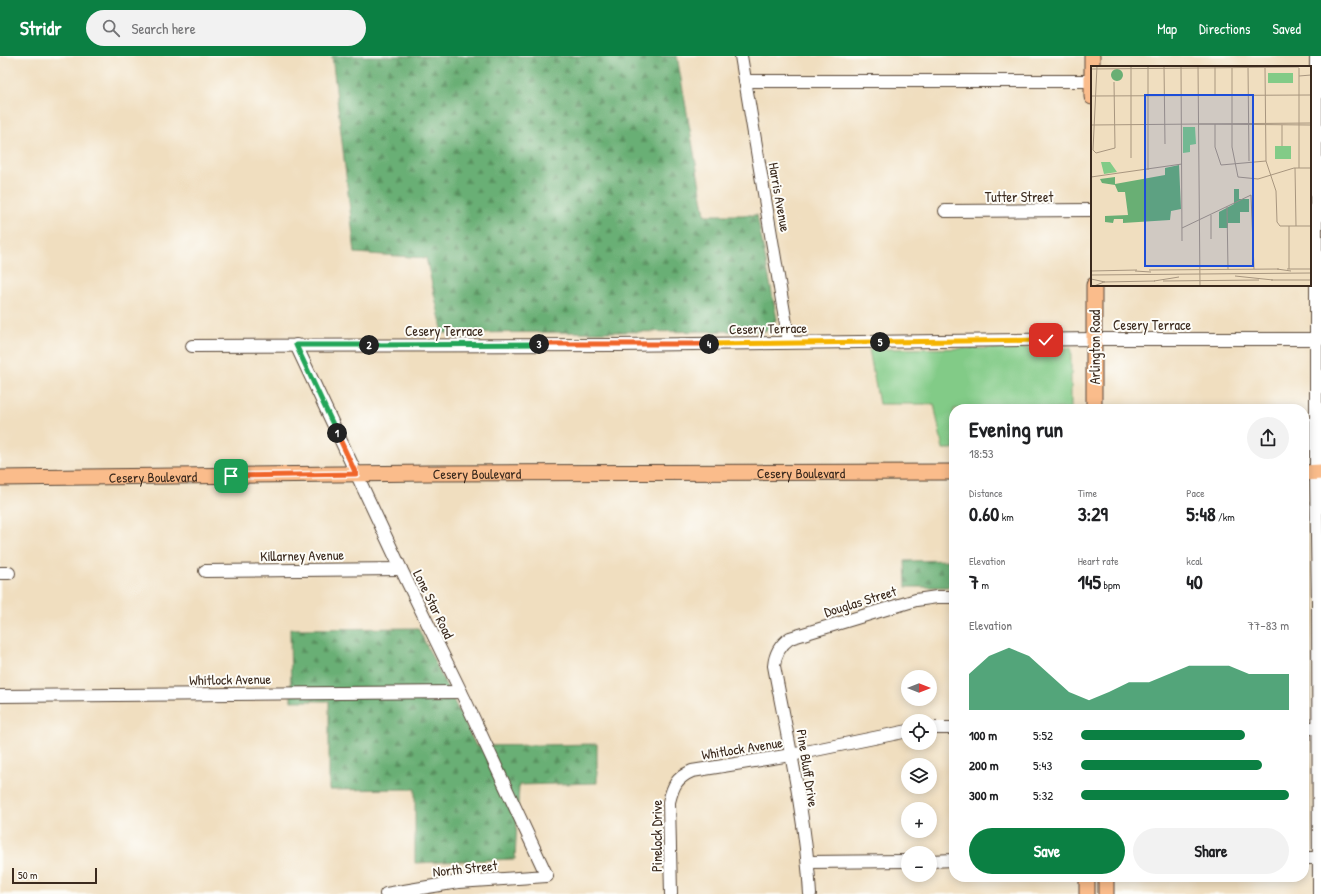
<!DOCTYPE html>
<meta charset="utf-8">
<style>
:root{--surface:#fff;--page:#f2f2f2;--text:#202124;--muted:#757577;--accent:#0b8043}
body{margin:0;font-family:"Patrick Hand",sans-serif;background:var(--page);color:var(--text);height:100vh;display:flex;flex-direction:column;font-size:15px;white-space:nowrap}
*{box-sizing:border-box;margin:0}
p{font-size:13px;color:var(--muted)}
.icon{flex:none;width:22px;height:22px;fill:none;stroke:currentColor;stroke-width:2;stroke-linecap:round;stroke-linejoin:round}
.map{position:relative;flex:1;overflow:hidden}
.panel{position:absolute;left:949px;top:348px;width:360px;height:478px;display:flex;flex-direction:column;background:var(--surface);border-radius:16px;box-shadow:0 2px 10px #0003}
.panel>*{flex:none}
.needle{width:26px;rotate:90deg}
.controls{position:absolute;left:901px;top:614px;display:grid;gap:8px}
.controls a{display:grid;place-items:center;width:36px;height:36px;border-radius:50%;background:var(--surface);box-shadow:0 2px 10px #0003;font-size:20px}
.scale{position:absolute;left:12px;bottom:10px;width:85px;box-sizing:border-box;padding-left:4px;border:2px solid #3b2a1e;border-top:0;font-size:11px;line-height:14px;white-space:nowrap;color:#3b2a1e;-webkit-text-stroke:3px #fdfcf7;paint-order:stroke}
.pin{position:absolute;display:grid;place-items:center;width:34px;height:34px;color:#fff;margin:-17px;border-radius:8px;box-shadow:0 2px 6px #0006}
.km{position:absolute;width:20px;height:20px;margin:-10px;border-radius:50%;background:#222;color:#fff;font-size:11px;line-height:20px;text-align:center}
.round{display:grid;place-items:center;flex:none;width:42px;height:42px;border-radius:21px;background:var(--page)}
.summary{display:flex;align-items:center;justify-content:space-between;height:68px;padding:0 20px}
h1{font-size:22px;font-weight:700;line-height:30px}
.metrics{display:grid;grid-template-columns:repeat(3,1fr);gap:6px;height:68px;padding:4px 20px}
.metrics div{display:grid;align-content:center}
.metrics b{font-size:20px;font-weight:700}
.metrics small{font-size:11px;font-weight:400}
.metrics p{font-size:11px}
.chart{height:112px;padding:8px 20px}
.chart p{display:flex;justify-content:space-between}
.chart svg{width:100%;height:72px;margin-top:4px;fill:var(--accent);opacity:.7}
.cta{display:flex;gap:8px;margin-top:auto;padding:8px 20px}
.cta a{flex:1;height:46px;border-radius:24px;background:var(--accent);color:#fff;font-size:16px;font-weight:700;line-height:46px;text-align:center}
.cta a+a{background:var(--page);color:var(--text)}
ul{padding:0 20px;list-style:none;font-size:13px}
li{display:grid;grid-template-columns:64px 48px 1fr;align-items:center;height:30px}
li i{height:10px;border-radius:5px;background:var(--accent)}
header{display:flex;align-items:center;gap:24px;box-sizing:border-box;height:56px;padding:0 20px;background:var(--accent);color:#fff}
header strong{font-size:19px}
nav{display:flex;gap:22px;margin-inline-start:auto;font-size:14px}
.search{width:280px;height:36px;background:var(--page);display:flex;align-items:center;gap:10px;box-sizing:border-box;padding:0 14px;border-radius:22px;color:var(--muted);font-size:15px}
.map>svg:first-child{display:block}
.grass{fill:#82cb87;stroke:#5e7a52}
.forest{fill:url(#forest-firs);stroke:#526c49}
.lines{fill:none;stroke-linecap:round;stroke-linejoin:round}
.minor-casing{stroke:#564536;stroke-width:14}
.major-casing{stroke:#564536;stroke-width:17}
.minor{stroke:#fff;stroke-width:12}
.major{stroke:#fabc8b;stroke-width:15}
.split-1-casing{stroke:#fff;stroke-width:8}
.split-2-casing{stroke:#fff;stroke-width:8}
.split-3-casing{stroke:#fff;stroke-width:8}
.split-4-casing{stroke:#fff;stroke-width:8}
.split-5-casing{stroke:#fff;stroke-width:8}
.split-6-casing{stroke:#fff;stroke-width:8}
.split-1{stroke:#f0652b;stroke-width:5}
.split-2{stroke:#22a559;stroke-width:5}
.split-3{stroke:#22a559;stroke-width:5}
.split-4{stroke:#f0652b;stroke-width:5}
.split-5{stroke:#f5b400;stroke-width:5}
.split-6{stroke:#f5b400;stroke-width:5}
.labels{text-anchor:middle;dominant-baseline:central;stroke-width:4;stroke-linejoin:round;paint-order:stroke}
.street-label{font-size:14px;fill:#3b2a1e;stroke:#fdfcf7}
.inset-road{fill:none;stroke:#a8967f;stroke-width:1}
.view{fill:#1d4ed8;fill-opacity:0.15;stroke:#1d4ed8;stroke-width:2}
.inset-edge{fill:none;stroke:#3b2a1e;stroke-width:2}
</style>
<header>
<strong>Stridr</strong>
<div class="search"><svg class="icon" aria-label="search" viewBox="0 0 24 24"><circle cx="10" cy="10" r="6"/><path d="M15 15l6 6"/></svg>Search here</div>
<nav><a>Map</a><a>Directions</a><a>Saved</a></nav>
</header>
<div class="map">
<svg width="1321" height="838" viewBox="0 0 1321 838">
<defs>
<pattern id="forest-firs" width="22" height="20" patternUnits="userSpaceOnUse"><rect width="22" height="20" fill="#69af74"/><path d="M5 1l3.5 6h-7zM16 11l3.5 6h-7z" fill="#588f5f"/></pattern>
</defs>
<rect width="100%" height="100%" fill="#fdfcf7"/>
<filter id="ink" filterUnits="userSpaceOnUse"><feTurbulence type="fractalNoise" baseFrequency=".025" numOctaves="2"/><feDisplacementMap in="SourceGraphic" scale="8" xChannelSelector="R" yChannelSelector="G"/><feConvolveMatrix kernelMatrix="1 2 1 2 8 2 1 2 1" color-interpolation-filters="sRGB"/></filter>
<filter id="wash" filterUnits="userSpaceOnUse"><feTurbulence type="fractalNoise" baseFrequency=".012" numOctaves="4" result="noise"/><feDisplacementMap in="SourceGraphic" scale="16" xChannelSelector="R" yChannelSelector="G"/><feGaussianBlur stdDeviation="0.9" result="paint"/><feColorMatrix in="noise" values="0 0 0 0 0 0 0 0 0 0 0 0 0 0 0 0 0 1.4 0 .05"/><feComposite in="paint" operator="in"/></filter>
<g filter="url(#wash)">
<rect width="100%" height="100%" fill="#f0debf"/>
<polygon class="grass" points="1071,292 1071,353 954,353 954,393 943,393 934,348 879,348 869,293"/>
<g class="forest">
<polygon points="332,0 677,0 705,159 757,159 777,263 766,275 443,277 426,202 355,197"/>
<polygon points="954,504 954,531 906,531 905,505"/>
<polygon points="418,572 476,690 597,688 597,727 519,729 515,803 415,807 415,733 329,734 329,645 291,645 290,573"/>
</g>
</g>
<g filter="url(#ink)">
<g class="lines">
<g class="minor-casing">
<g id="minor">
<polyline points="741,0 789,286"/>
<polyline points="1316,0 1316,417 1318,546 1319,838"/>
<polyline points="745,25 1092,25"/>
<polyline points="945,155 1092,154"/>
<polyline points="296,289 401,513 465,644 547,820 458,826 386,838"/>
<polyline points="192,290 619,289 1094,283 1321,283"/>
<polyline points="205,515 401,513"/>
<polyline points="0,517 9,517"/>
<polyline points="0,640 461,636"/>
<polyline points="930,672 954,672"/>
<polyline points="1304,672 1321,672"/>
<polyline points="1304,802 1321,802"/>
<polyline points="930,805 954,804"/>
<polyline points="808,806 908,805"/>
<path d="M671 838 669 746C673 730 676 722 692 715L791 699 908 675"/>
<path d="M810 838C806 763 788 684 774 610 775 598 780 589 790 582L916 544 937 541H954"/>
</g>
</g>
<g class="major-casing">
<g id="major">
<polyline points="1092,0 1092,41"/>
<polyline points="1094,229 1094,353"/>
<polyline points="1304,417 1321,416"/>
<path id="s1" d="M0 422 430 417 954 416"/>
<polyline points="1087,821 1087,838"/>
<polyline points="1106,821 1106,838"/>
</g>
</g>
<use href="#minor" class="minor"/>
<use href="#major" class="major"/>
</g>
</g>
<g class="lines" filter="url(#ink)">
<g class="split-1-casing">
<polyline id="split-1" points="231,420 356,418 337,377"/>
</g>
<g class="split-2-casing">
<polyline id="split-2" points="337,377 296,289 369,289"/>
</g>
<g class="split-3-casing">
<polyline id="split-3" points="369,289 539,288"/>
</g>
<g class="split-4-casing">
<polyline id="split-4" points="539,288 709,288"/>
</g>
<g class="split-5-casing">
<polyline id="split-5" points="709,288 880,286"/>
</g>
<g class="split-6-casing">
<polyline id="split-6" points="880,286 1046,284"/>
</g>
<use href="#split-1" class="split-1"/>
<use href="#split-2" class="split-2"/>
<use href="#split-3" class="split-3"/>
<use href="#split-4" class="split-4"/>
<use href="#split-5" class="split-5"/>
<use href="#split-6" class="split-6"/>
</g>
<g class="labels">
<g class="street-label">
<text x="1019" y="140">Tutter Street</text>
<text transform="translate(780 141) rotate(80)">Harris Avenue</text>
<text x="1152" y="268">Cesery Terrace</text>
<text transform="translate(768 272) rotate(-1)">Cesery Terrace</text>
<text x="444" y="274">Cesery Terrace</text>
<text transform="translate(1094 291) rotate(-90)">Arlington Road</text>
<text stroke="none"><textPath href="#s1" startOffset="801">Cesery Boulevard</textPath></text>
<text stroke="none"><textPath href="#s1" startOffset="477">Cesery Boulevard</textPath></text>
<text stroke="none"><textPath href="#s1" startOffset="153">Cesery Boulevard</textPath></text>
<text transform="translate(302 499) rotate(-1)">Killarney Avenue</text>
<text transform="translate(860 545) rotate(-17)">Douglas Street</text>
<text transform="translate(434 548) rotate(64)">Lone Star Road</text>
<text transform="translate(230 623) rotate(-1)">Whitlock Avenue</text>
<text transform="translate(742 692) rotate(-9)">Whitlock Avenue</text>
<text transform="translate(808 712) rotate(81)">Pine Bluff Drive</text>
<text transform="translate(656 780) rotate(-90)">Pinelock Drive</text>
<text transform="translate(465 812) rotate(-6)">North Street</text>
</g>
</g>
<g transform="translate(1091 10)">
<rect width="220" height="220" fill="#f0debf"/>
<path d="M177 7H202V17H177ZM92 61H104L105 78 99 79V86L92 87ZM10 96H19L26 106 13 108Z" fill="#82cb87"/>
<path d="M20 9a6 6 0 1 1 12 0a6 6 0 1 1-12 0ZM88 99 90 143 80 145 79 154 32 157V153H23L22 157 14 156V150L37 149 34 126H27L24 119 11 117 9 113 24 111V118L74 109V102ZM143 123H148V133H158V146H149V157H137V162H128V146L143 138Z" fill="#69af74"/>
<path d="M184 80H200V93H184Z" fill="#82cb87"/>
<path class="inset-road" d="M6 0 2 84 5 87 24 82 23 16M40 0V92M57 0V104M73 0 74 78M90 0 91 175M107 0 109 220M124 1V30M157 1 158 95M141 2V81L147 111 167 113 203 102H220M174 2 175 95 185 125 186 156 189 160H220M208 2V102M0 3 208 1M208 10 220 9M0 30 220 29M108 58 220 59M124 58V81L130 99 175 95M0 59 220 57M191 59V80M204 102 205 160M0 111 91 98M136 141 137 203M120 149V173M198 160V203M91 162 160 129 163 203M186 203 200 205M196 203H220M58 204 188 203M0 205 46 204M44 205 60 206M0 209 220 207M144 210 182 214M0 213 14 216M180 214H220M63 215 88 211M72 215 168 214M3 220 13 216 64 215"/>
<path class="view" d="M54 29H162V200H54Z"/>
<rect width="220" height="220" class="inset-edge"/>
</g>
</svg>
<div class="controls">
<a><svg class="needle" viewBox="-14 -14 28 28"><path d="M0-13l5 13h-10z" fill="#e53935"/><path d="M0 13l5-13h-10z" fill="#757577"/></svg></a>
<a><svg class="icon" aria-label="locate" viewBox="0 0 24 24"><circle cx="12" cy="12" r="6"/><path d="M12 2v4M12 18v4M2 12h4M18 12h4"/></svg></a>
<a><svg class="icon" aria-label="layers" viewBox="0 0 24 24"><path d="M12 4l9 5-9 5-9-5zM3 14l9 5 9-5"/></svg></a>
<a>+</a>
<a>−</a>
</div>
<div class="scale">50 m</div>
<div class="pin" style="left:231px;top:420px;background:#1e9e55"><svg class="icon" aria-label="arrive" viewBox="0 0 24 24"><path d="M6 21V4h12l-3 4 3 4H6"/></svg></div>
<div class="pin" style="left:1046px;top:284px;background:#d93025"><svg class="icon" aria-label="check" viewBox="0 0 24 24"><path d="M5 12l5 5 9-10"/></svg></div>
<b class="km" style="left:337px;top:377px">1</b>
<b class="km" style="left:369px;top:289px">2</b>
<b class="km" style="left:539px;top:288px">3</b>
<b class="km" style="left:709px;top:288px">4</b>
<b class="km" style="left:880px;top:286px">5</b>
<section class="panel">
<div class="summary"><div><h1>Evening run</h1><p>18:53</p></div><a class="round"><svg class="icon" aria-label="share" viewBox="0 0 24 24"><path d="M12 15V3M7 8l5-5 5 5M5 13v7h14v-7"/></svg></a></div>
<div class="metrics">
<div><p>Distance</p><b>0.60<small> km</small></b></div>
<div><p>Time</p><b>3:29</b></div>
<div><p>Pace</p><b>5:48<small> /km</small></b></div>
</div>
<div class="metrics">
<div><p>Elevation</p><b>7<small> m</small></b></div>
<div><p>Heart rate</p><b>145<small> bpm</small></b></div>
<div><p>kcal</p><b>40</b></div>
</div>
<div class="chart"><p><span>Elevation</span>77–83 m</p>
<svg viewBox="0 0 160 44" preserveAspectRatio="none"><path d="M0 44V22L10 11L20 6L30 11L40 22L50 33L60 38L70 33L80 27L90 27L100 22L110 17L120 17L130 17L140 22L150 22L160 22V44z"/></svg>
</div>
<ul>
<li><b>100 m</b>5:52<i style="width:79%"></i></li>
<li><b>200 m</b>5:43<i style="width:87%"></i></li>
<li><b>300 m</b>5:32<i style="width:100%"></i></li>
</ul>
<div class="cta"><a>Save</a><a>Share</a></div>
</section>
</div>
